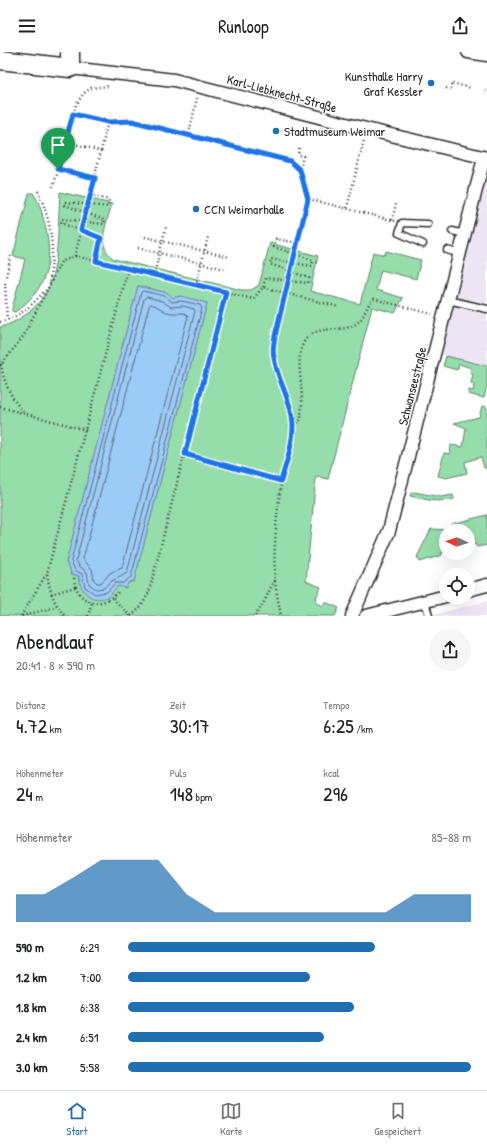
<!DOCTYPE html>
<html lang="de">
<meta charset="utf-8">
<style>
:root{--surface:#fff;--page:#f6f6f6;--text:#202124;--muted:#757577;--line:#e0e0e0;--accent:#1f6fb2}
body{margin:0;font-family:"Patrick Hand",sans-serif;background:var(--page);color:var(--text);height:100vh;display:flex;flex-direction:column;font-size:15px;white-space:nowrap}
*{box-sizing:border-box;margin:0}
p{font-size:13px;color:var(--muted)}
.icon{flex:none;width:22px;height:22px;fill:none;stroke:currentColor;stroke-width:2;stroke-linecap:round;stroke-linejoin:round}
.map{position:relative;height:564px;overflow:hidden}
.details{display:flex;flex-direction:column;background:var(--surface);flex:1}
.details>*{flex:none}
.needle{width:26px;rotate:273deg}
.buttons{position:absolute;left:439px;top:472px;display:grid;gap:8px}
.buttons a{display:grid;place-items:center;width:36px;height:36px;border-radius:50%;background:var(--surface);box-shadow:0 4px 16px #0002;font-size:20px}
.pin{position:absolute;display:grid;place-items:center;width:34px;height:34px;color:#fff;margin:-41px -17px;border-radius:50% 50% 50% 0;rotate:-45deg;box-shadow:0 0 4px #0007}
.pin .icon{rotate:45deg}
.round{display:grid;place-items:center;flex:none;width:42px;height:42px;border-radius:21px;background:var(--page)}
.overview{display:flex;align-items:center;justify-content:space-between;height:68px;padding:0 16px}
h1{font-size:22px;font-weight:600;line-height:30px}
.metrics{display:grid;grid-template-columns:repeat(3,1fr);gap:6px;height:68px;padding:4px 16px}
.metrics div{display:grid;align-content:center}
.metrics b{font-size:20px;font-weight:600}
.metrics small{font-size:11px;font-weight:400}
.metrics p{font-size:11px}
.chart{height:112px;padding:8px 16px}
.chart p{display:flex;justify-content:space-between}
.chart svg{width:100%;height:72px;margin-top:4px;fill:var(--accent);opacity:.7}
ul{padding:0 16px;list-style:none;font-size:13px}
li{display:grid;grid-template-columns:64px 48px 1fr;align-items:center;height:30px}
li i{height:10px;border-radius:5px;background:var(--accent)}
header{display:flex;justify-content:space-between;align-items:center;height:52px;padding:0 16px;background:var(--surface);font-size:18px;font-weight:600}
.dock{display:flex;justify-content:space-around;align-items:center;height:56px;border-top:1px solid var(--line);background:var(--surface);font-size:11px;color:var(--muted)}
.dock a{display:grid;justify-items:center;gap:2px}
.dock .active{color:var(--accent)}
.map>svg:first-child{display:block}
.built{fill:#ede5f3}
.green{fill:#95ddab;stroke:#60846b;fill-rule:evenodd}
.water{fill:#9dcbf7;stroke:#6f8ba5}
.lines{fill:none;stroke-linecap:round;stroke-linejoin:round}
.shore{stroke:#596b7d;stroke-width:1}
.lane-casing{stroke:#2b2b2b;stroke-width:9}
.street-casing{stroke:#2b2b2b;stroke-width:15}
.secondary-casing{stroke:#2b2b2b;stroke-width:21}
.path{stroke:#2b2b2b;stroke-width:2.5;stroke-dasharray:1 3;stroke-linecap:butt}
.lane{stroke:#fff;stroke-width:6}
.street{stroke:#fff;stroke-width:12}
.secondary{stroke:#fff;stroke-width:18}
.route-casing{stroke:#fff;stroke-width:8}
.route{stroke:#1a73e8;stroke-width:5}
.poi-dot{fill:#1f6fb2;stroke:#fff;stroke-width:1.5}
.labels{text-anchor:middle;dominant-baseline:central;stroke-width:3;stroke-linejoin:round;paint-order:stroke}
.poi-label{font-size:13px;fill:#2b2b2b;stroke:#fff;text-anchor:start}
.street-label{font-size:13px;fill:#2b2b2b;stroke:#fff}
</style>
<header><svg class="icon" aria-label="menu" viewBox="0 0 24 24"><path d="M4 6h16M4 12h16M4 18h16"/></svg>Runloop<svg class="icon" aria-label="share" viewBox="0 0 24 24"><path d="M12 15V3M7 8l5-5 5 5M5 13v7h14v-7"/></svg></header>
<div class="map">
<svg width="487" height="564" viewBox="0 0 487 564">
<rect width="100%" height="100%" fill="#fff"/>
<filter id="ink" filterUnits="userSpaceOnUse"><feTurbulence type="fractalNoise" baseFrequency=".025" numOctaves="2"/><feDisplacementMap in="SourceGraphic" scale="8" xChannelSelector="R" yChannelSelector="G"/><feConvolveMatrix kernelMatrix="1 2 1 2 8 2 1 2 1" color-interpolation-filters="sRGB"/></filter>
<g filter="url(#ink)">
<g class="built">
<polygon points="487,109 487,314 435,301"/>
<polygon points="487,549 487,564 428,564"/>
</g>
<g class="green">
<path d="M60 140 112 152C107 171 95 194 114 207L242 238H251L259 233 270 191 318 204 310 239 360 252 373 200 385 203 386 199 421 208 416 227 381 218 376 238 403 246 395 261 372 255 328 427 316 424 306 529 321 535 316 546 317 547 316 550 323 554 325 550 339 556 335 564H0V275C20 270 40 254 49 235 59 212 58 167 60 140ZM138 234 168 241 173 246 181 244 207 251 134 529 118 534 79 531V524L71 522 70 516 66 511Z"/>
<path d="M29 141H33C40 151 42 161 45 173 54 209 47 238 15 260L12 259V257L25 207 13 204Z"/>
<polygon points="446,304 487,314 487,334 484,346 468,342 469,338 473,339 474,333 471,331 473,322 470,321 471,316 459,312 457,318 443,314"/>
<polygon points="482,354 487,355 487,416 484,416 481,405 465,410 467,421 446,426 438,424 444,401 450,402 451,393 463,395 466,376 454,371 479,365"/>
<path d="M414 440 441 445 453 443 454 447C436 451 428 448 410 444L411 441Z"/>
<polygon points="487,463 487,493 477,495 475,492 468,494 468,479 446,479 446,500 441,501 442,503 420,510 417,505 431,477 451,478 451,472"/>
</g>
<path class="water" d="M138 234 168 241 173 246 181 244 207 251 134 529 129 530 126 536 118 534C115 537 112 542 109 544 93 553 79 539 79 524L71 522 70 516 66 511Z"/>
<g class="lines">
<g class="shore">
<polygon points="143,239 165,244 172,250 182,249 200,253 202,256 131,525 123,531 115,531 107,540 95,542 85,535 82,522 75,518 71,509 141,241"/>
<path d="M147 245 162 249 171 255 183 254 194 257 195 259 127 521C117 528 114 525 104 536L96 537 89 532 87 520 79 514 76 508 144 247Z"/>
<path d="M151 252C159 254 164 261 173 261 179 262 184 259 188 264L122 516 110 521 101 531H97L94 528 92 517 83 507 149 254Z"/>
</g>
<g class="lane-casing">
<g id="lane">
<polyline points="452,179 465,182"/>
<polyline points="423,192 399,181 402,171 428,172"/>
<polyline points="447,198 461,202"/>
<polyline points="448,248 487,257"/>
<polyline points="425,549 429,564"/>
</g>
</g>
<g class="street-casing">
<g id="street">
<polyline points="468,0 487,3"/>
<polyline points="70,16 174,28 366,77 487,106"/>
<polyline points="468,538 487,533"/>
<polyline points="352,564 389,479 484,106"/>
<polyline points="366,564 446,544"/>
</g>
</g>
<g class="secondary-casing">
<polyline id="secondary" points="0,8 70,16 70,0"/>
</g>
<g class="path">
<polyline points="446,36 451,37 452,31 471,36"/>
<polyline points="485,39 487,40"/>
<polyline points="73,62 108,70"/>
<polyline points="189,82 197,46"/>
<polyline points="299,96 298,103 303,104 300,118"/>
<polyline points="101,99 108,70 132,69 290,109 300,118 309,147"/>
<polyline points="58,117 95,126"/>
<polyline points="53,135 67,90 76,53 83,42 91,36 108,34"/>
<path d="M38 139C52 171 55 197 49 232"/>
<polyline points="90,143 109,148 108,155 66,150 65,153 105,168 104,172 62,167 61,171 101,186 95,209"/>
<polyline points="347,156 364,88"/>
<polyline points="392,168 396,152"/>
<polyline points="141,184 229,205"/>
<polyline points="298,191 285,241 339,255"/>
<polyline points="138,196 225,217"/>
<path d="M75 204 253 247 263 235 285 241C281 260 271 284 273 304 275 328 293 349 293 374 293 393 284 412 281 431 277 460 273 499 275 528 276 540 279 552 281 564"/>
<polyline points="154,223 166,175"/>
<polyline points="196,233 208,185"/>
<polyline points="263,235 266,226 308,231 309,226 270,212 271,207 312,214 313,208 274,195 276,187 298,191 309,147 395,169"/>
<polyline points="7,268 5,229 11,204"/>
<path d="M0 270C20 265 33 252 46 238"/>
<path d="M1 312C4 332 11 345 24 361"/>
<polyline points="0,314 23,285 61,210 75,204 101,99 67,90"/>
<polyline points="0,355 86,378"/>
<path d="M293 373 301 368C301 361 302 354 302 347 302 329 293 295 310 283 323 274 338 280 352 274 367 267 364 254 374 247L432 262"/>
<polyline points="185,402 281,429"/>
<path d="M47 522C50 539 53 551 65 564"/>
<path d="M74 526C77 554 103 558 120 538"/>
<polyline points="51,542 75,535"/>
<polyline points="113,546 130,564"/>
<polyline points="21,564 47,521 128,217"/>
<polyline points="22,564 56,555"/>
<polyline points="88,564 92,550"/>
<polyline points="131,564 141,555 149,540 226,240"/>
<polyline points="255,564 264,550 275,527"/>
</g>
<use href="#lane" class="lane"/>
<use href="#street" class="street"/>
<use href="#secondary" class="secondary"/>
</g>
</g>
<g class="lines" filter="url(#ink)">
<g class="route-casing">
<path id="route" d="M73 62 108 70 132 69 290 109 300 118 308 147 275 284C274 290 272 298 274 305 277 329 293 350 293 374 293 393 286 411 281 429L185 402 226 240 96 209 101 186 81 178 95 126 58 117Z"/>
</g>
<use href="#route" class="route"/>
</g>
<g class="poi-dot">
<circle cx="431" cy="31" r="4"/>
<circle cx="276" cy="79" r="4"/>
<circle cx="196" cy="157" r="4"/>
</g>
<g class="labels">
<g class="poi-label">
<text x="423" y="24" text-anchor="end">Kunsthalle Harry<tspan x="423" dy="15">Graf Kessler</tspan></text>
<text x="284" y="79">Stadtmuseum Weimar</text>
<text x="204" y="157">CCN Weimarhalle</text>
</g>
<g class="street-label">
<text transform="translate(282 41) rotate(15)">Karl-Liebknecht-Straße</text>
<text transform="translate(412 334) rotate(-76)">Schwanseestraße</text>
</g>
</g>
</svg>
<div class="buttons">
<a><svg class="needle" viewBox="-14 -14 28 28"><path d="M0-13l5 13h-10z" fill="#e53935"/><path d="M0 13l5-13h-10z" fill="#757577"/></svg></a>
<a><svg class="icon" aria-label="locate" viewBox="0 0 24 24"><circle cx="12" cy="12" r="6"/><path d="M12 2v4M12 18v4M2 12h4M18 12h4"/></svg></a>
</div>
<div class="pin" style="left:58px;top:117px;background:#1e9e55"><svg class="icon" aria-label="arrive" viewBox="0 0 24 24"><path d="M6 21V4h12l-3 4 3 4H6"/></svg></div>
</div>
<section class="details">
<div class="overview"><div><h1>Abendlauf</h1><p>20:41 · 8 × 590 m</p></div><a class="round"><svg class="icon" aria-label="share" viewBox="0 0 24 24"><path d="M12 15V3M7 8l5-5 5 5M5 13v7h14v-7"/></svg></a></div>
<div class="metrics">
<div><p>Distanz</p><b>4.72<small> km</small></b></div>
<div><p>Zeit</p><b>30:17</b></div>
<div><p>Tempo</p><b>6:25<small> /km</small></b></div>
</div>
<div class="metrics">
<div><p>Höhenmeter</p><b>24<small> m</small></b></div>
<div><p>Puls</p><b>148<small> bpm</small></b></div>
<div><p>kcal</p><b>296</b></div>
</div>
<div class="chart"><p><span>Höhenmeter</span>85–88 m</p>
<svg viewBox="0 0 160 44" preserveAspectRatio="none"><path d="M0 44V27L10 27L20 17L30 6L40 6L50 6L60 27L70 38L80 38L90 38L100 38L110 38L120 38L130 38L140 27L150 27L160 27V44z"/></svg>
</div>
<ul>
<li><b>590 m</b>6:29<i style="width:72%"></i></li>
<li><b>1.2 km</b>7:00<i style="width:53%"></i></li>
<li><b>1.8 km</b>6:38<i style="width:66%"></i></li>
<li><b>2.4 km</b>6:51<i style="width:57%"></i></li>
<li><b>3.0 km</b>5:58<i style="width:100%"></i></li>
</ul>
</section>
<nav class="dock">
<a class="active"><svg class="icon" aria-label="home" viewBox="0 0 24 24"><path d="M3 11l9-7 9 7M6 9v11h12V9"/></svg>Start</a>
<a><svg class="icon" aria-label="map" viewBox="0 0 24 24"><path d="M3 6l6-2 6 2 6-2v14l-6 2-6-2-6 2zM9 4v14M15 6v14"/></svg>Karte</a>
<a><svg class="icon" aria-label="saved" viewBox="0 0 24 24"><path d="M7 4h10v16l-5-4-5 4z"/></svg>Gespeichert</a>
</nav>
